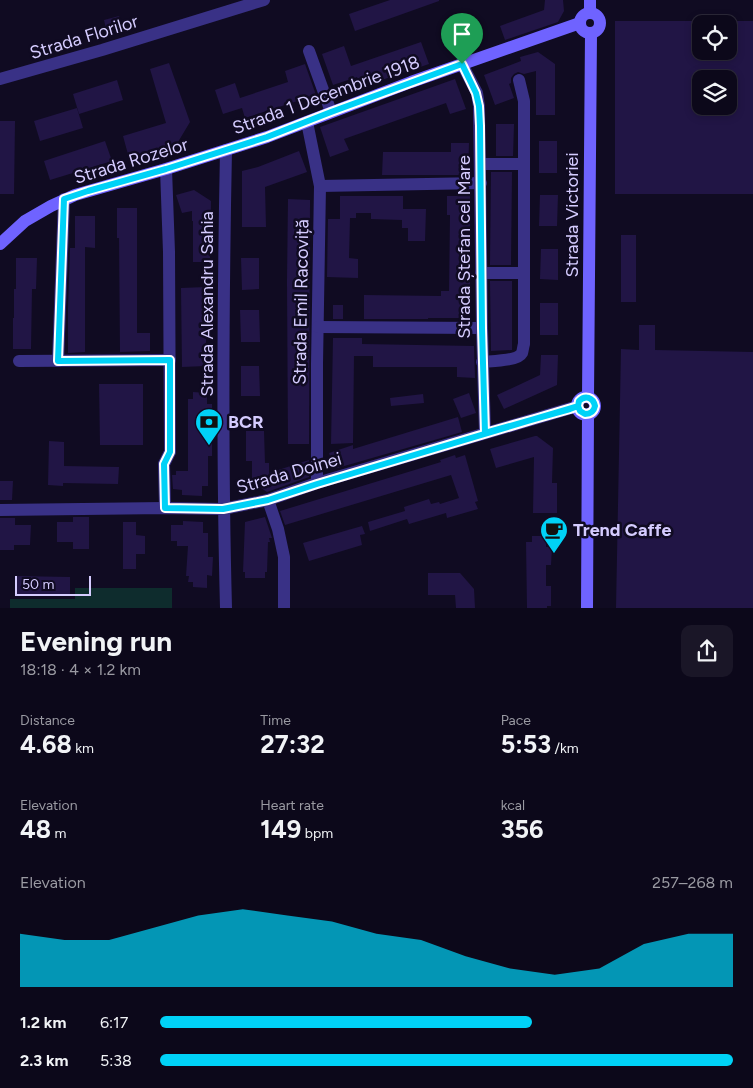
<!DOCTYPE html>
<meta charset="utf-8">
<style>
:root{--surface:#0c081a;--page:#1a1627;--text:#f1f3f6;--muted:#9a9aa2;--line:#2c2939;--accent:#00d2f7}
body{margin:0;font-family:Figtree,sans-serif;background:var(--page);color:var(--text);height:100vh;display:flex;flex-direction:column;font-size:19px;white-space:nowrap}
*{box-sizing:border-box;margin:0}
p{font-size:16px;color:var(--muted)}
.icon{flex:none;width:28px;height:28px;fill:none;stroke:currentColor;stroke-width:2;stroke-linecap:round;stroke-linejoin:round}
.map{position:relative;height:608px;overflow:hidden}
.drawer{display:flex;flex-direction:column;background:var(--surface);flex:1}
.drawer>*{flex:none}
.tools{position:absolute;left:692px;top:15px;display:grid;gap:10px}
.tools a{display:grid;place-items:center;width:45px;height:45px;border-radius:10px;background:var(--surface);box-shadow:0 2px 8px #0003,0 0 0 1px var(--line);font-size:25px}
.scale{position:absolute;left:15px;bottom:12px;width:76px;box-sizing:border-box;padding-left:5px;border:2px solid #d5ccff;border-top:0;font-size:14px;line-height:18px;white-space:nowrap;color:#d5ccff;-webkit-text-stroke:4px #100b22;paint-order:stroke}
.pin{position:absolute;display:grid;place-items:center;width:42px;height:42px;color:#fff;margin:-51px -21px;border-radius:50% 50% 50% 0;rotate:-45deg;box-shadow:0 0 5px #0007}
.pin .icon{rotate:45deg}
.round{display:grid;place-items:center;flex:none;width:52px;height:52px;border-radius:10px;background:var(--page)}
.headline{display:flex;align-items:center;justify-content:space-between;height:85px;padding:0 20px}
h1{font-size:28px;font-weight:700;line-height:38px}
.stats{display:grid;grid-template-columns:repeat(3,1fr);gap:8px;height:85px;padding:5px 20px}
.stats div{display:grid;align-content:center}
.stats b{font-size:25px;font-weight:700}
.stats small{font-size:14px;font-weight:400}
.stats p{font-size:14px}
.chart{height:140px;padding:10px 20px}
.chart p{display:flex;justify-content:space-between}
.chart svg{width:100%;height:90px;margin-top:5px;fill:var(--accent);opacity:.7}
ul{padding:0 20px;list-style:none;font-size:16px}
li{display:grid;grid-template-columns:80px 60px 1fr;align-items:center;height:38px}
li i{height:12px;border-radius:6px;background:var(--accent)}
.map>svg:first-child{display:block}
.green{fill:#0e2c2d}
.building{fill:#211545;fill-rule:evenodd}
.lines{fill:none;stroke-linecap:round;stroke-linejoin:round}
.street{stroke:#393186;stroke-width:12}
.secondary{stroke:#6f63ff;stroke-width:12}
.route-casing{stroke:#fff;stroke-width:10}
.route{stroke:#00d2f7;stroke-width:6}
.labels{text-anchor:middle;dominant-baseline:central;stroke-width:5;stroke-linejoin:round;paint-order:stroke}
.street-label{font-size:18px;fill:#d5ccff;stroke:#100b22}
.poi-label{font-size:18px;font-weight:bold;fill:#d5ccff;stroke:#100b22;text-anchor:start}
</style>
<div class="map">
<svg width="753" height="608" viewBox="0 0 753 608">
<rect width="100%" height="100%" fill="#100b22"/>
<polygon class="green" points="75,588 172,588 172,608 10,608 10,599 75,599"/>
<g class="building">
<polygon points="390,0 439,0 439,1 355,31 349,14"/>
<polygon points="545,0 563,0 564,11 558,22 505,40 500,26 544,10"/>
<polygon points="119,16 122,24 106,29 104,20"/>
<path d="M615 21H701V51H729V21H753V194H615ZM701 79H729V106H701Z"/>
<polygon points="421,42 429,64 361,87 357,77 333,85 322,54 344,46 351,66"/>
<polygon points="538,52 555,64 555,115 536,115 536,71 524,74 518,72 514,74 511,78 511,83 509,84 514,98 495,105 484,75 521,61 520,57"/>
<polygon points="169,63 190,122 178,142 129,158 123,136 166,123 150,69"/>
<polygon points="305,64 316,95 245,118 242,108 223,114 215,90 235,83 240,98 288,82 285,71"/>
<polygon points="455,79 466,109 450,114 446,103 344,139 349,150 330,157 320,127"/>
<polygon points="117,80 123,100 79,114 73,94"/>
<polygon points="77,108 83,128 40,141 34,121"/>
<polygon points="0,121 15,121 14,194 0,194"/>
<polygon points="496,124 514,124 513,156 496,156"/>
<polygon points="105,141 112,161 50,180 44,161"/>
<rect x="539" y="141" width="18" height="32"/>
<polygon points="451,143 469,143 468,175 382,175 383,152 451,152"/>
<polygon points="299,151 307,172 265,187 266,227 242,227 242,171 258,167"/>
<polygon points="491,172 512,172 511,265 490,265"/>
<polygon points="194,190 211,201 210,262 193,262 193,221 192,221 192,211 182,213 176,195"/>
<polygon points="540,195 558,195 557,226 539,226"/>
<polygon points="340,196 403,196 403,209 426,209 425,241 408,241 408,228 402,228 402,220 371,219 371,213 356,213 356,218 350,218 349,258 358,259 358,278 327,277 328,219 340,219"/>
<polygon points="447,196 470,196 470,288 463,288 463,318 428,318 428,319 364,319 364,295 441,296 441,291 449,291 450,215 447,215"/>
<polygon points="288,199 310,200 309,444 288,444 287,281"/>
<polygon points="117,208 137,208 137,333 150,333 150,351 120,352 119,238 117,238"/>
<polygon points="75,216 95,216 95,248 85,247 85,352 68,353 68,308 70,248 75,248"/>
<rect x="621" y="235" width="15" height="67"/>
<polygon points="541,249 558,249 558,280 540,279"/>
<polygon points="16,258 37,258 36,289 32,289 31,349 13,349 13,318 14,318 14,289 16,289"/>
<polygon points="241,258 259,258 259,289 242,290"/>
<polygon points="490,281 512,281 512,350 491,351"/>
<polygon points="206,287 206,366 182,367 181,288"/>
<rect x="540" y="303" width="18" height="32"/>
<rect x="333" y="305" width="10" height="14"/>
<polygon points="240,310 259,310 260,342 241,342"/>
<polygon points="639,325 655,325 655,350 753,352 753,608 616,608 621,349 639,350"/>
<polygon points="333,338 362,338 362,344 474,346 475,378 457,377 457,367 373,367 373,356 354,356 353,443 331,444"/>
<polygon points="541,355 558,355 557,385 504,409 497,395 540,375"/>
<polygon points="241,366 259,366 260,396 241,396"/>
<polygon points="99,384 143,384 143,445 100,445"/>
<polygon points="193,392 207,393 207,404 212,404 212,456 208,456 208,486 202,486 202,496 182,495 182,490 173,489 172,475 176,475 176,471 188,471 188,399 193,399"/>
<polygon points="469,393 476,413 461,418 453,399"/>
<polygon points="423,394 424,403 391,406 390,398"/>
<polygon points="458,417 462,432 334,469 329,453 353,445 353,449"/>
<polygon points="246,431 264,431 265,463 269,463 269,473 309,460 309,477 267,492 252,482 252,461 246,461"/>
<polygon points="535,436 537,436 553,448 552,483 557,483 557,513 533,513 534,457 496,468 490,449"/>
<polygon points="49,441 64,442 64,466 119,467 118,484 63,483 63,486 48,485"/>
<polygon points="455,455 456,458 465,455 478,501 475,502 478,509 447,518 446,513 409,524 407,519 370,531 368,522 405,511 404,507 429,499 431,504 439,502 440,504 459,498 451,475 285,525 280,511 441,462 440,460"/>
<polygon points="0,481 13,481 12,500 0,500"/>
<polygon points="73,517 89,517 89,549 73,549 73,542 57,542 57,522 73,522"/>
<polygon points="265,517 272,538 269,538 270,542 268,542 267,572 265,572 265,578 245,578 245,572 243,572 245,522"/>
<polygon points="0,518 15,518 15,525 31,525 30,545 14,545 14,550 0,550"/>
<polygon points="183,521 203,522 203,533 208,533 208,557 213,557 212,576 207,575 207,588 193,587 193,582 188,582 189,576 186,576 188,546 177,546 177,541 171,541 171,525 183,525"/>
<polygon points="123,522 136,522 136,535 145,536 145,554 136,554 136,569 123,569"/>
<polygon points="362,526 365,534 360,535 362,545 309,561 303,543"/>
<polygon points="532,536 546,536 546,547 552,547 551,565 546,565 546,586 551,586 551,606 547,606 547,608 527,608 526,542 532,542"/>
<polygon points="428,573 460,573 474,589 475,608 456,608 455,595 428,595"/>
<polygon points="15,576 70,577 70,596 15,596"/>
</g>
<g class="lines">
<g class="street">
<polyline points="309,51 331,112"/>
<polyline points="462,64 477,93 479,106 482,328 485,433"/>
<polyline points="0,79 102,50 264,0"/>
<polyline points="307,122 320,186 317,364 317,483"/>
<polyline points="481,164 524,164"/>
<polyline points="320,186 481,183"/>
<polyline points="481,273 524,273"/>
<polyline points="318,327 482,328"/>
<polyline points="19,361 170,360"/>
<polyline points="58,361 64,199"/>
<path d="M482 362C491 361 518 361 522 353 523 350 523 347 524 344V101L519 80"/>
<polyline points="268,500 278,529 284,557 284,608"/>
<polyline points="165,508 164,464 170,452 169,252 166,169"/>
<polyline points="0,510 165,508 223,509 268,500 317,483 578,406"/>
<path d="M226 608C222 455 223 303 226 150"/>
</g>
<g class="secondary">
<polyline points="590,0 590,13"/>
<circle cx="590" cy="23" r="10"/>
<polyline points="0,244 25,221 51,206 75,195 166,169 267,137 411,82 580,23"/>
<polyline points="588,397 591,34"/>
<circle cx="586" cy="406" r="9"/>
<polyline points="587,608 588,414"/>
</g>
</g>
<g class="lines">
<g class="route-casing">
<path id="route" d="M462 64 331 112 267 137 166 169 88 191 64 199 58 361 170 360V452L164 464 165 508 223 509 268 500 317 484 578 406 579 401C585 395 593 397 595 406 594 411 591 414 585 414L580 411 578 406 570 409 485 433 482 328 480 126 479 106 476 93 462 64"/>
</g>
<use href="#route" class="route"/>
</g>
<defs>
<g id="bank-pin" transform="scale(1.4375)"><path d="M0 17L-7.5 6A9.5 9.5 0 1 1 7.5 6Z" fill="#00d2f7" stroke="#100b22"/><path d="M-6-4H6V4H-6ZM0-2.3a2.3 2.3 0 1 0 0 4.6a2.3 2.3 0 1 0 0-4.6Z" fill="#111"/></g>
<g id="cafe-pin" transform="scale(1.4375)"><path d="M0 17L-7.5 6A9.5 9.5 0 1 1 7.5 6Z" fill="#00d2f7" stroke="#100b22"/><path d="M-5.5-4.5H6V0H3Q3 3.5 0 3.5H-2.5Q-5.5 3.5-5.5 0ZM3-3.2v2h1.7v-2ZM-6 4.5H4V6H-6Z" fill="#111"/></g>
</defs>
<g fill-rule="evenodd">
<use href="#bank-pin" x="209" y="422"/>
<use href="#cafe-pin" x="554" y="530"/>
</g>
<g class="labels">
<g class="street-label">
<text transform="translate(84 37) rotate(-17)">Strada Florilor</text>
<text transform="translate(326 95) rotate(-20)">Strada 1 Decembrie 1918</text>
<text transform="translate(131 161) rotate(-17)">Strada Rozelor</text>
<text transform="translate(572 215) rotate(-90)">Strada Victoriei</text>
<text transform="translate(464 247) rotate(-90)">Strada Ștefan cel Mare</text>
<text transform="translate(301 302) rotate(-89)">Strada Emil Racoviță</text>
<text transform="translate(207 304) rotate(-90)">Strada Alexandru Sahia</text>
<text transform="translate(289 473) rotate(-16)">Strada Doinei</text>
</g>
<g class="poi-label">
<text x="228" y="422">BCR</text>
<text x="573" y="530">Trend Caffe</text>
</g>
</g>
</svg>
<div class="tools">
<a><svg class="icon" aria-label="locate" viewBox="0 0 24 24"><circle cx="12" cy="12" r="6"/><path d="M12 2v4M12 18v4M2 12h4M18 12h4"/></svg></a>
<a><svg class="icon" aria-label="layers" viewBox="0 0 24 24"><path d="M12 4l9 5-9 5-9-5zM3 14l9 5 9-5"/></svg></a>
</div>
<div class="scale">50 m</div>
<div class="pin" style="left:462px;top:64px;background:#1e9e55"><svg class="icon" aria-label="arrive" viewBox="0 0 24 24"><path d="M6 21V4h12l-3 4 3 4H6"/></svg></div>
</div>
<section class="drawer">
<div class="headline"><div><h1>Evening run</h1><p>18:18 · 4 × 1.2 km</p></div><a class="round"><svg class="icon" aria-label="share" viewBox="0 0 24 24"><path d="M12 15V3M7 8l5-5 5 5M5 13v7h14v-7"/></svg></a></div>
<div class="stats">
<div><p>Distance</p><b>4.68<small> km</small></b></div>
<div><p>Time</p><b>27:32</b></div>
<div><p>Pace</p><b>5:53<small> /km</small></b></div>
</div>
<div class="stats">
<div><p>Elevation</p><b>48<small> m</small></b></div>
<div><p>Heart rate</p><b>149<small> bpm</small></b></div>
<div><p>kcal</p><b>356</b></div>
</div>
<div class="chart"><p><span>Elevation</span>257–268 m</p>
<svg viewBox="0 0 160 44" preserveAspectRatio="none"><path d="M0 44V18L10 21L20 21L30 15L40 9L50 6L60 9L70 12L80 18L90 21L100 29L110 35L120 38L130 35L140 23L150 18L160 18V44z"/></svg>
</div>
<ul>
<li><b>1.2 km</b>6:17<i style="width:65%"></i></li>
<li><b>2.3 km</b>5:38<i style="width:100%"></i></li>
</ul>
</section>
